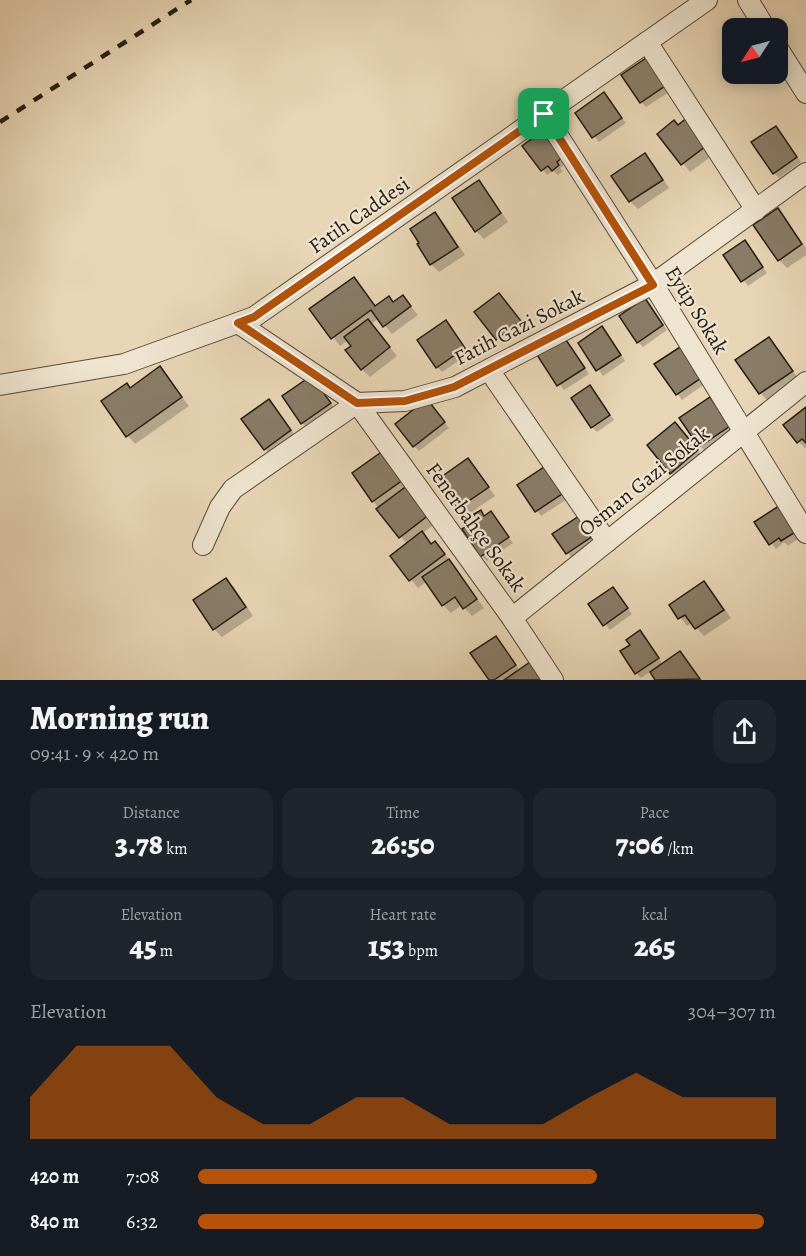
<!DOCTYPE html>
<meta charset="utf-8">
<style>
:root{--surface:#171b24;--page:#20242c;--text:#f1f3f6;--muted:#9ea1a6;--accent:#b45309}
body{margin:0;font-family:Alegreya,serif;background:var(--page);color:var(--text);height:100vh;display:flex;flex-direction:column;font-size:22px;white-space:nowrap}
*{box-sizing:border-box;margin:0}
p{font-size:20px;color:var(--muted)}
.icon{flex:none;width:33px;height:33px;fill:none;stroke:currentColor;stroke-width:2;stroke-linecap:round;stroke-linejoin:round}
.map{position:relative;height:680px;overflow:hidden}
.panel{display:flex;flex-direction:column;background:var(--surface);flex:1}
.panel>*{flex:none}
.needle{width:39px;rotate:234deg}
.controls{position:absolute;left:722px;top:18px;display:grid;gap:12px}
.controls a{display:grid;place-items:center;width:66px;height:66px;border-radius:12px;background:var(--surface);box-shadow:0 3px 15px #0003;font-size:30px}
.pin{position:absolute;display:grid;place-items:center;width:51px;height:51px;color:#fff;margin:-26px;border-radius:12px;box-shadow:0 3px 9px #0006}
.round{display:grid;place-items:center;flex:none;width:63px;height:63px;border-radius:18px;background:var(--page)}
.summary{display:flex;align-items:center;justify-content:space-between;height:102px;padding:0 30px}
h1{font-size:33px;font-weight:800;line-height:45px}
.metrics{display:grid;grid-template-columns:repeat(3,1fr);gap:9px;height:102px;padding:6px 30px}
.metrics div{display:grid;align-content:center;border-radius:15px;background:var(--page);text-align:center}
.metrics b{font-size:30px;font-weight:800}
.metrics small{font-size:16px;font-weight:400}
.metrics p{font-size:16px}
.chart{height:168px;padding:12px 30px}
.chart p{display:flex;justify-content:space-between}
.chart svg{width:100%;height:108px;margin-top:6px;fill:var(--accent);opacity:.7}
ul{padding:0 30px;list-style:none;font-size:20px}
li{display:grid;grid-template-columns:96px 72px 1fr;align-items:center;height:45px}
li i{height:15px;border-radius:8px;background:var(--accent)}
.map>svg:first-child{display:block}
.shadow{fill:#0003}
.building{fill:#8a7c67;stroke:#251b12;stroke-width:1.5}
.lines{fill:none;stroke-linecap:round;stroke-linejoin:round}
.minor-casing{stroke:#564a3b;stroke-width:22}
.minor{stroke:#efe4cf;stroke-width:20}
.rail{stroke:#251b12;stroke-width:4.5;stroke-dasharray:10 10;stroke-linecap:butt}
.route-casing{stroke:#fff;stroke-width:12}
.route{stroke:#b45309;stroke-width:8}
.labels{text-anchor:middle;dominant-baseline:central;stroke-width:4.5;stroke-linejoin:round;paint-order:stroke}
.street-label{font-size:21px;fill:#251b12;stroke:#efe4cf}
</style>
<div class="map">
<svg width="806" height="680" viewBox="0 0 806 680">
<rect width="100%" height="100%" fill="#e7d5b5"/>
<filter id="stains"><feTurbulence type="fractalNoise" baseFrequency=".00333" numOctaves="4"/><feColorMatrix values="0 0 0 0 .2 0 0 0 0 .09 0 0 0 0 .02 0 0 0 .5 -.17"/></filter>
<radialGradient id="worn" r=".72"><stop offset=".6" stop-color="#630" stop-opacity="0"/><stop offset="1" stop-color="#630" stop-opacity=".3"/></radialGradient>
<g class="shadow">
<polygon points="649,58 672,90 646,107 641,102"/>
<polygon points="604,94 626,123 599,142 577,113"/>
<polygon points="678,126 717,152 690,172 659,134"/>
<polygon points="776,127 801,162 779,178 774,173"/>
<polygon points="524,147 572,159 560,168 563,171 558,175 553,171 547,175"/>
<polygon points="645,155 653,163 669,188 638,209 630,201"/>
<polygon points="478,182 486,190 508,222 484,239 476,231"/>
<polygon points="777,210 785,218 806,248 806,255 787,268 779,260"/>
<polygon points="435,214 443,222 465,255 439,272 431,264"/>
<polygon points="745,242 767,273 748,286 725,255"/>
<polygon points="354,279 376,307 394,303 403,297 418,315 392,334 379,318 371,324 397,356 370,377 362,369 353,346 348,340 340,346 312,310"/>
<polygon points="499,295 525,327 502,344 476,312"/>
<polygon points="645,300 667,330 643,347 638,342"/>
<polygon points="446,322 469,354 442,372 437,367"/>
<polygon points="607,333 625,361 603,376 580,343"/>
<polygon points="768,339 776,347 799,380 768,401 760,393 737,360"/>
<polygon points="569,344 589,374 564,390 539,356"/>
<polygon points="679,349 705,384 682,400 656,364"/>
<polygon points="160,368 189,406 135,444 128,436 131,389"/>
<polygon points="316,383 335,409 308,428 302,423"/>
<polygon points="590,387 614,420 597,432 592,427"/>
<polygon points="710,399 718,407 737,434 708,454 700,446 681,419"/>
<polygon points="269,401 298,439 273,457 265,449"/>
<polygon points="432,406 449,428 419,451 414,446"/>
<polygon points="806,409 806,449 799,442"/>
<polygon points="682,432 705,459 679,481 671,473"/>
<polygon points="387,450 437,522 422,534 432,545 435,543 443,551 484,608 472,616 462,605 451,613 443,605 427,581 418,588 392,556 407,544 373,501"/>
<polygon points="468,460 495,496 466,516 439,480"/>
<polygon points="546,467 569,498 541,516 519,486"/>
<polygon points="481,512 485,517 491,513 513,543 487,561 482,556"/>
<polygon points="579,518 596,542 572,558 554,535"/>
<polygon points="756,523 806,533 788,546 784,542 776,549"/>
<polygon points="226,580 234,587 253,616 222,637 214,629"/>
<polygon points="704,583 712,591 731,618 704,636 692,623 687,626 671,605"/>
<polygon points="613,588 632,614 610,630 590,605"/>
<polygon points="645,637 663,665 680,653 701,680 657,680 651,671 641,678 636,673"/>
<polygon points="496,638 520,671 543,680 490,680 473,654"/>
</g>
<g class="building">
<polygon points="649,56 668,84 640,103 621,75"/>
<polygon points="604,92 622,118 592,138 575,113"/>
<polygon points="689,116 710,143 681,165 657,134 674,120 678,125"/>
<polygon points="776,126 797,157 773,174 751,142"/>
<polygon points="548,127 568,153 557,162 559,165 552,171 548,166 541,171 522,146"/>
<polygon points="645,153 663,180 629,202 611,176"/>
<polygon points="479,180 501,213 475,232 452,198"/>
<polygon points="778,208 802,244 778,261 753,225"/>
<polygon points="435,212 458,247 430,265 417,244 419,243 410,229"/>
<polygon points="745,240 763,267 741,282 723,255"/>
<polygon points="354,277 375,306 389,296 393,302 403,295 411,306 383,327 371,310 331,339 309,309"/>
<polygon points="499,293 521,321 496,340 474,312"/>
<polygon points="645,298 663,325 637,343 619,316"/>
<polygon points="368,319 390,347 361,370 345,350 351,346 344,337"/>
<polygon points="446,320 465,348 436,368 417,340"/>
<polygon points="602,326 621,355 596,371 578,343"/>
<polygon points="564,337 585,368 557,386 537,355"/>
<polygon points="769,337 793,371 759,394 735,360"/>
<polygon points="680,347 701,378 676,395 654,364"/>
<polygon points="160,366 182,397 126,437 101,401 127,383 130,388"/>
<polygon points="311,376 331,403 301,424 282,396"/>
<polygon points="590,385 610,415 591,428 571,398"/>
<polygon points="710,397 730,426 699,447 679,418"/>
<polygon points="269,399 291,430 264,450 241,419"/>
<polygon points="427,399 445,422 413,447 395,424"/>
<polygon points="806,407 806,443 802,439 797,443 783,425"/>
<polygon points="675,422 698,450 670,474 647,445"/>
<polygon points="387,448 407,477 372,502 352,473"/>
<polygon points="468,458 489,487 457,509 437,480"/>
<polygon points="547,465 565,492 535,512 517,485"/>
<polygon points="408,485 430,514 399,538 376,509"/>
<polygon points="785,502 802,528 781,541 779,538 769,545 754,522"/>
<polygon points="481,510 484,516 491,511 509,537 480,557 462,529 478,519 474,514"/>
<polygon points="579,516 593,536 566,554 552,534"/>
<polygon points="422,531 431,544 435,541 445,554 409,581 390,556"/>
<polygon points="449,559 477,599 463,609 455,597 442,606 422,577"/>
<polygon points="226,578 246,607 213,630 193,600"/>
<polygon points="704,581 724,610 695,629 685,615 678,619 669,605"/>
<polygon points="613,587 628,608 603,626 588,604"/>
<polygon points="640,630 659,658 635,674 620,651 630,645 626,640"/>
<polygon points="496,636 516,665 494,680 489,680 470,653"/>
<polygon points="680,651 700,679 655,680 650,672"/>
<polygon points="530,662 542,680 504,680"/>
</g>
<g class="lines">
<g class="minor-casing">
<g id="minor">
<polyline points="748,0 765,28"/>
<polyline points="647,42 756,210"/>
<polyline points="777,47 806,93"/>
<polyline points="544,114 653,284 806,533"/>
<polyline points="238,323 357,403 405,401 455,387 653,284 806,173"/>
<polyline points="489,370 607,542"/>
<polyline points="0,385 124,364 254,317 707,0"/>
<polyline points="203,545 220,507 233,489 357,403 512,618 553,680"/>
<polyline points="512,618 806,382"/>
</g>
</g>
<use href="#minor" class="minor"/>
<polyline class="rail" points="0,122 191,0"/>
</g>
<g class="lines">
<g class="route-casing">
<polygon id="route" points="544,114 653,285 454,387 405,401 357,403 238,323 254,317"/>
</g>
<use href="#route" class="route"/>
</g>
<g class="labels">
<g class="street-label">
<text transform="translate(359 215) rotate(-35)">Fatih Caddesi</text>
<text transform="translate(697 310) rotate(58)">Eyüp Sokak</text>
<text transform="translate(519 327) rotate(-27)">Fatih Gazi Sokak</text>
<text transform="translate(644 481) rotate(-39)">Osman Gazi Sokak</text>
<text transform="translate(476 527) rotate(54)">Fenerbahçe Sokak</text>
</g>
</g>
<rect width="100%" height="100%" filter="url(#stains)"/>
<rect width="100%" height="100%" fill="url(#worn)"/>
</svg>
<div class="controls">
<a><svg class="needle" viewBox="-14 -14 28 28"><path d="M0-13l5 13h-10z" fill="#e53935"/><path d="M0 13l5-13h-10z" fill="#9ea1a6"/></svg></a>
</div>
<div class="pin" style="left:544px;top:114px;background:#1e9e55"><svg class="icon" aria-label="arrive" viewBox="0 0 24 24"><path d="M6 21V4h12l-3 4 3 4H6"/></svg></div>
</div>
<section class="panel">
<div class="summary"><div><h1>Morning run</h1><p>09:41 · 9 × 420 m</p></div><a class="round"><svg class="icon" aria-label="share" viewBox="0 0 24 24"><path d="M12 15V3M7 8l5-5 5 5M5 13v7h14v-7"/></svg></a></div>
<div class="metrics">
<div><p>Distance</p><b>3.78<small> km</small></b></div>
<div><p>Time</p><b>26:50</b></div>
<div><p>Pace</p><b>7:06<small> /km</small></b></div>
</div>
<div class="metrics">
<div><p>Elevation</p><b>45<small> m</small></b></div>
<div><p>Heart rate</p><b>153<small> bpm</small></b></div>
<div><p>kcal</p><b>265</b></div>
</div>
<div class="chart"><p><span>Elevation</span>304–307 m</p>
<svg viewBox="0 0 160 44" preserveAspectRatio="none"><path d="M0 44V27L10 6L20 6L30 6L40 27L50 38L60 38L70 27L80 27L90 38L100 38L110 38L120 27L130 17L140 27L150 27L160 27V44z"/></svg>
</div>
<ul>
<li><b>420 m</b>7:08<i style="width:69%"></i></li>
<li><b>840 m</b>6:32<i style="width:98%"></i></li>
</ul>
</section>
